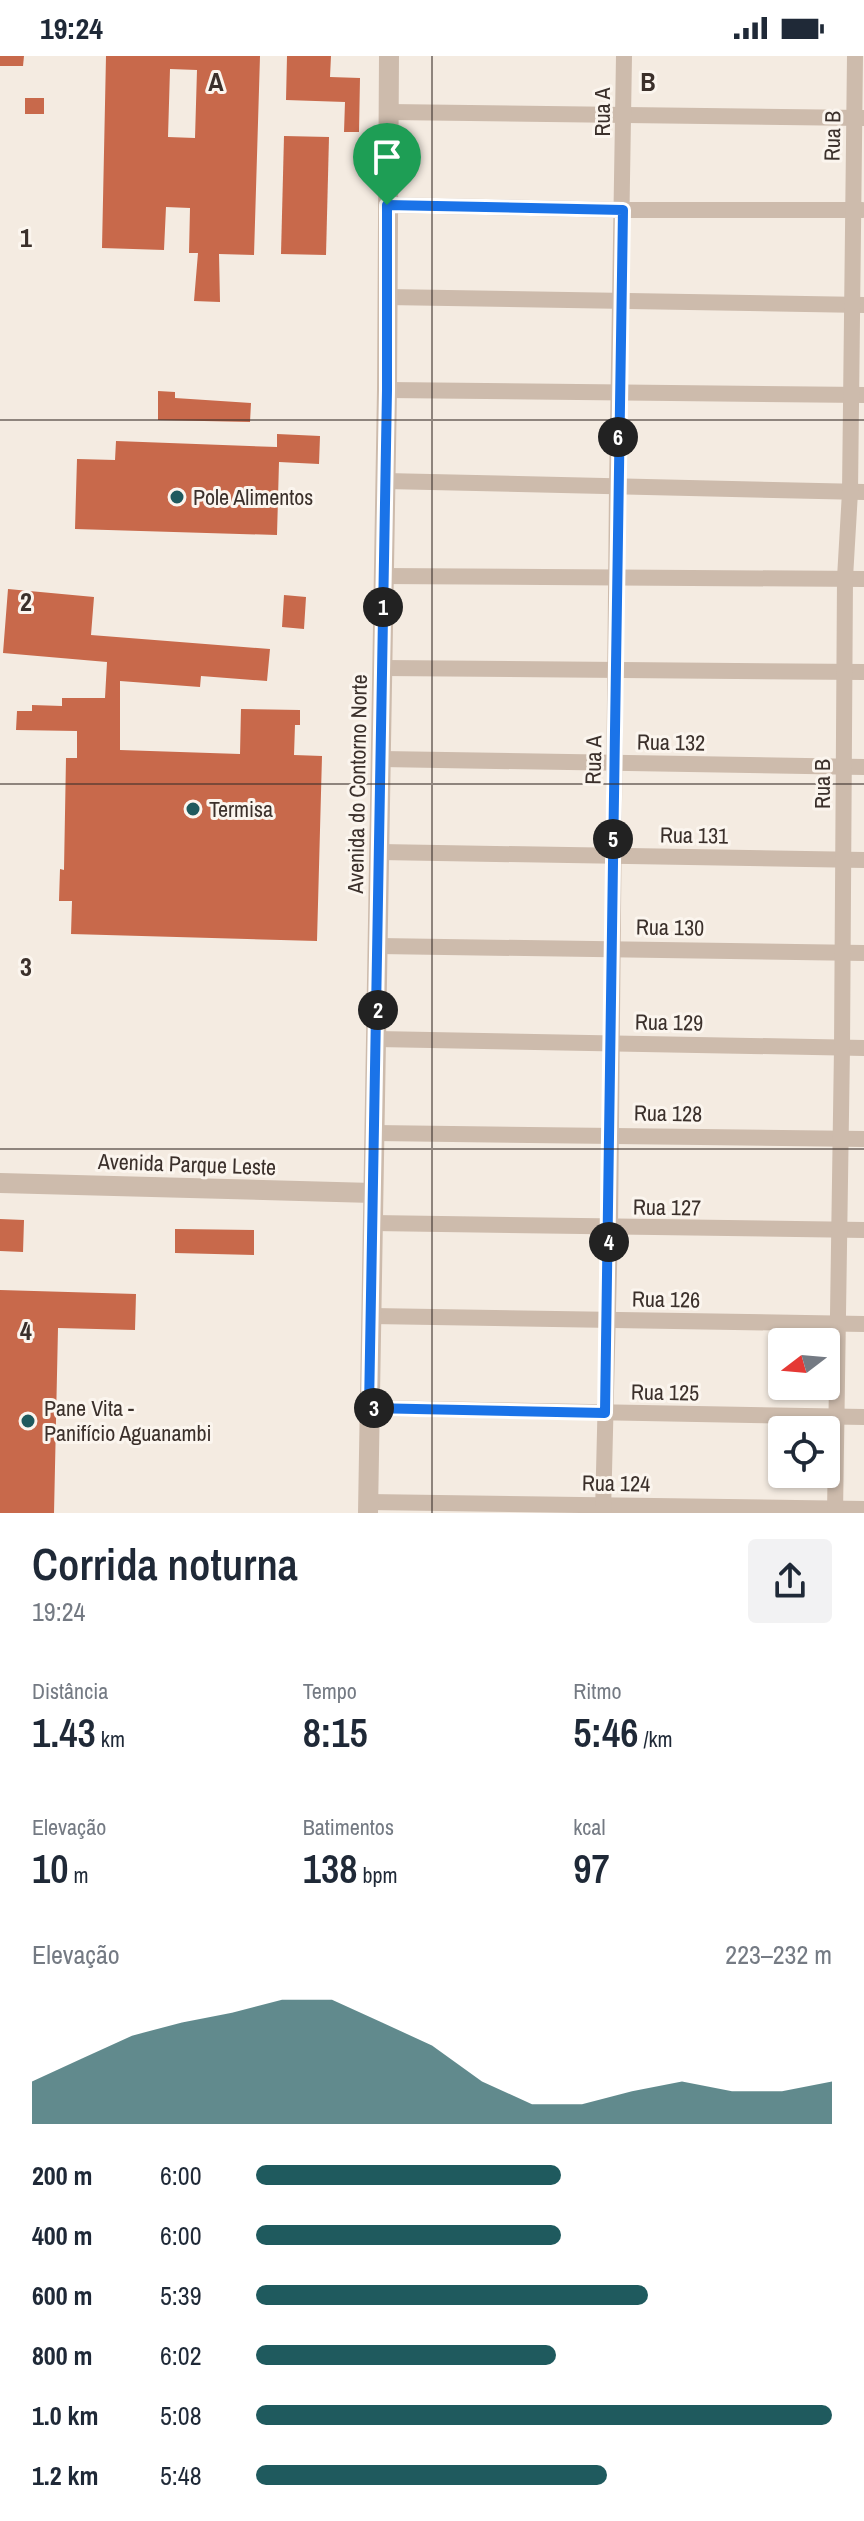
<!DOCTYPE html>
<html lang="pt">
<meta charset="utf-8">
<style>
:root{--surface:#fff;--page:#f2f2f3;--text:#1f2937;--muted:#747a83;--accent:#1f5a5e}
body{margin:0;font-family:"Archivo Narrow",sans-serif;background:var(--page);color:var(--text);height:100vh;display:flex;flex-direction:column;font-size:30px;white-space:nowrap}
*{box-sizing:border-box;margin:0}
p{font-size:26px;color:var(--muted)}
.icon{flex:none;width:44px;height:44px;fill:none;stroke:currentColor;stroke-width:2;stroke-linecap:round;stroke-linejoin:round}
.map{position:relative;height:1457px;overflow:hidden}
.drawer{display:flex;flex-direction:column;background:var(--surface);flex:1}
.drawer>*{flex:none}
.needle{width:52px;rotate:254deg}
.buttons{position:absolute;left:768px;top:1272px;display:grid;gap:16px}
.buttons a{display:grid;place-items:center;width:72px;height:72px;border-radius:8px;background:var(--surface);box-shadow:0 2px 6px #0004;font-size:40px}
.pin{position:absolute;display:grid;place-items:center;width:68px;height:68px;color:#fff;margin:-82px -34px;border-radius:50% 50% 50% 0;rotate:-45deg;box-shadow:0 0 8px #0007}
.pin .icon{rotate:45deg}
.km{position:absolute;width:40px;height:40px;margin:-20px;border-radius:50%;background:#222;color:#fff;font-size:22px;line-height:40px;text-align:center}
.round{display:grid;place-items:center;flex:none;width:84px;height:84px;border-radius:8px;background:var(--page)}
.summary{display:flex;align-items:center;justify-content:space-between;height:136px;padding:0 32px}
h1{font-size:44px;font-weight:600;line-height:60px}
.stats{display:grid;grid-template-columns:repeat(3,1fr);gap:12px;height:136px;padding:8px 32px}
.stats div{display:grid;align-content:center}
.stats b{font-size:40px;font-weight:600}
.stats small{font-size:22px;font-weight:400}
.stats p{font-size:22px}
.chart{height:224px;padding:16px 32px}
.chart p{display:flex;justify-content:space-between}
.chart svg{width:100%;height:144px;margin-top:8px;fill:var(--accent);opacity:.7}
ul{padding:0 32px;list-style:none;font-size:26px}
li{display:grid;grid-template-columns:128px 96px 1fr;align-items:center;height:60px}
li i{height:20px;border-radius:10px;background:var(--accent)}
.status{display:flex;justify-content:space-between;align-items:center;height:56px;padding:0 40px;background:var(--surface);direction:ltr}
.status svg{height:22px;fill:currentColor}
.map>svg:first-child{display:block}
.building{fill:#c8694b;fill-rule:evenodd}
.lines{fill:none;stroke-linecap:round;stroke-linejoin:round}
.minor{stroke:#cdbbac;stroke-width:16}
.tertiary{stroke:#cdbbac;stroke-width:20}
.route-casing{stroke:#fff;stroke-width:16}
.route{stroke:#1a73e8;stroke-width:10}
.grid{fill:none;stroke:#3b302b;stroke-width:2;stroke-opacity:0.55}
.poi-dot{fill:#1f5a5e;stroke:#fbf5ee;stroke-width:3}
.labels{text-anchor:middle;dominant-baseline:central;stroke-width:6;stroke-linejoin:round;paint-order:stroke}
.street-label{font-size:22px;fill:#3b302b;stroke:#fbf5ee}
.poi-label{font-size:22px;fill:#3b302b;stroke:#fbf5ee;text-anchor:start}
.grid-label{font-size:26px;text-anchor:middle;font-weight:bold;fill:#3b302b;stroke:#fbf5ee;stroke-width:6;stroke-linejoin:round;paint-order:stroke}
</style>
<div class="status"><b>19:24</b><svg viewBox="0 0 49 12"><path d="M0 12V9h3v3zM5 12V6h3v6zM10 12V3h3v9zM15 12V0h3v12zM26 1h20v11H26zM47 4h2v5h-2z"/></svg></div>
<div class="map">
<svg width="864" height="1457" viewBox="0 0 864 1457">
<rect width="100%" height="100%" fill="#f4ebe1"/>
<g class="building">
<polygon points="0,0 24,0 23,10 0,10"/>
<path d="M106 0H260L254 199 219 198 220 246 194 245 198 197H189L190 152 166 151 164 194 102 192ZM170 13 197 14 195 82 168 81Z"/>
<polygon points="287,0 331,0 330,21 360,22 359,76 344,76 345,46 286,44"/>
<rect x="25" y="42" width="19" height="16"/>
<polygon points="284,80 329,81 326,199 281,198"/>
<polygon points="158,335 175,336 175,342 251,347 250,366 158,364"/>
<polygon points="277,378 320,380 319,408 279,406 277,479 75,473 77,403 115,404 116,385 277,391"/>
<polygon points="8,533 94,541 91,579 270,593 267,625 201,620 200,631 120,625 120,694 240,698 241,653 300,654 300,669 295,669 294,699 322,700 317,885 71,878 72,845 59,845 60,813 64,814 66,702 77,702 77,675 16,674 17,655 32,655 32,649 62,650 62,642 105,642 107,606 3,597"/>
<polygon points="284,539 306,541 304,573 282,571"/>
<polygon points="0,1163 24,1164 23,1196 0,1195"/>
<polygon points="175,1173 254,1174 254,1199 175,1197"/>
<polygon points="0,1234 136,1238 135,1274 58,1272 54,1457 0,1457"/>
</g>
<g class="lines">
<g class="minor">
<polyline points="389,56 863,62"/>
<polyline points="387,149 623,154 862,154"/>
<polyline points="386,241 864,249"/>
<polyline points="387,334 864,339"/>
<polyline points="385,425 864,436"/>
<polyline points="383,520 864,523"/>
<polyline points="383,612 864,616"/>
<polyline points="382,703 864,711"/>
<polyline points="380,796 864,804"/>
<polyline points="379,890 864,897"/>
<polyline points="377,983 864,992"/>
<polyline points="375,1077 864,1083"/>
<polyline points="373,1167 864,1174"/>
<polyline points="372,1260 864,1268"/>
<polyline points="369,1352 864,1361"/>
<polyline points="368,1446 864,1453"/>
<polyline points="603,1457 610,1172 617,432 624,0"/>
<polyline points="835,1457 842,992 845,522 850,436 855,0"/>
</g>
<g class="tertiary">
<polyline points="0,1127 373,1137"/>
<polyline points="368,1457 387,334 389,0"/>
</g>
</g>
<g class="lines">
<g class="route-casing">
<path id="route" d="M387 149 623 154C614 555 613 956 605 1357L369 1352 387 334Z"/>
</g>
<use href="#route" class="route"/>
</g>
<path class="grid" d="M432 0V1457M0 364H864M0 728H864M0 1093H864"/>
<g class="poi-dot">
<circle cx="177" cy="441" r="8"/>
<circle cx="193" cy="753" r="8"/>
<circle cx="28" cy="1365" r="8"/>
</g>
<g class="labels">
<g class="street-label">
<text transform="translate(602 56) rotate(-90)">Rua A</text>
<text transform="translate(832 80) rotate(-89)">Rua B</text>
<text transform="translate(671 686) rotate(1)">Rua 132</text>
<text transform="translate(593 704) rotate(-89)">Rua A</text>
<text transform="translate(357 728) rotate(-89)">Avenida do Contorno Norte</text>
<text transform="translate(822 728) rotate(-90)">Rua B</text>
<text transform="translate(694 779) rotate(1)">Rua 131</text>
<text transform="translate(670 871) rotate(1)">Rua 130</text>
<text transform="translate(669 966) rotate(1)">Rua 129</text>
<text transform="translate(668 1057) rotate(1)">Rua 128</text>
<text transform="translate(187 1108) rotate(2)">Avenida Parque Leste</text>
<text transform="translate(667 1151) rotate(1)">Rua 127</text>
<text transform="translate(666 1243) rotate(1)">Rua 126</text>
<text transform="translate(665 1336) rotate(1)">Rua 125</text>
<text transform="translate(616 1427) rotate(1)">Rua 124</text>
</g>
<g class="poi-label">
<text x="193" y="441">Pole Alimentos</text>
<text x="209" y="753">Termisa</text>
<text x="44" y="1352">Pane Vita -<tspan x="44" dy="25">Panifício Aguanambi</tspan></text>
</g>
</g>
<g class="grid-label">
<text x="216" y="35">A</text>
<text x="648" y="35">B</text>
<text x="26" y="191">1</text>
<text x="26" y="555">2</text>
<text x="26" y="920">3</text>
<text x="26" y="1284">4</text>
</g>
</svg>
<div class="buttons">
<a><svg class="needle" viewBox="-14 -14 28 28"><path d="M0-13l5 13h-10z" fill="#e53935"/><path d="M0 13l5-13h-10z" fill="#747a83"/></svg></a>
<a><svg class="icon" aria-label="locate" viewBox="0 0 24 24"><circle cx="12" cy="12" r="6"/><path d="M12 2v4M12 18v4M2 12h4M18 12h4"/></svg></a>
</div>
<div class="pin" style="left:387px;top:149px;background:#1e9e55"><svg class="icon" aria-label="arrive" viewBox="0 0 24 24"><path d="M6 21V4h12l-3 4 3 4H6"/></svg></div>
<b class="km" style="left:383px;top:551px">1</b>
<b class="km" style="left:378px;top:954px">2</b>
<b class="km" style="left:374px;top:1352px">3</b>
<b class="km" style="left:609px;top:1186px">4</b>
<b class="km" style="left:613px;top:783px">5</b>
<b class="km" style="left:618px;top:381px">6</b>
</div>
<section class="drawer">
<div class="summary"><div><h1>Corrida noturna</h1><p>19:24</p></div><a class="round"><svg class="icon" aria-label="share" viewBox="0 0 24 24"><path d="M12 15V3M7 8l5-5 5 5M5 13v7h14v-7"/></svg></a></div>
<div class="stats">
<div><p>Distância</p><b>1.43<small> km</small></b></div>
<div><p>Tempo</p><b>8:15</b></div>
<div><p>Ritmo</p><b>5:46<small> /km</small></b></div>
</div>
<div class="stats">
<div><p>Elevação</p><b>10<small> m</small></b></div>
<div><p>Batimentos</p><b>138<small> bpm</small></b></div>
<div><p>kcal</p><b>97</b></div>
</div>
<div class="chart"><p><span>Elevação</span>223–232 m</p>
<svg viewBox="0 0 160 44" preserveAspectRatio="none"><path d="M0 44V31L10 24L20 17L30 13L40 10L50 6L60 6L70 13L80 20L90 31L100 38L110 38L120 34L130 31L140 34L150 34L160 31V44z"/></svg>
</div>
<ul>
<li><b>200 m</b>6:00<i style="width:53%"></i></li>
<li><b>400 m</b>6:00<i style="width:53%"></i></li>
<li><b>600 m</b>5:39<i style="width:68%"></i></li>
<li><b>800 m</b>6:02<i style="width:52%"></i></li>
<li><b>1.0 km</b>5:08<i style="width:100%"></i></li>
<li><b>1.2 km</b>5:48<i style="width:61%"></i></li>
</ul>
</section>
